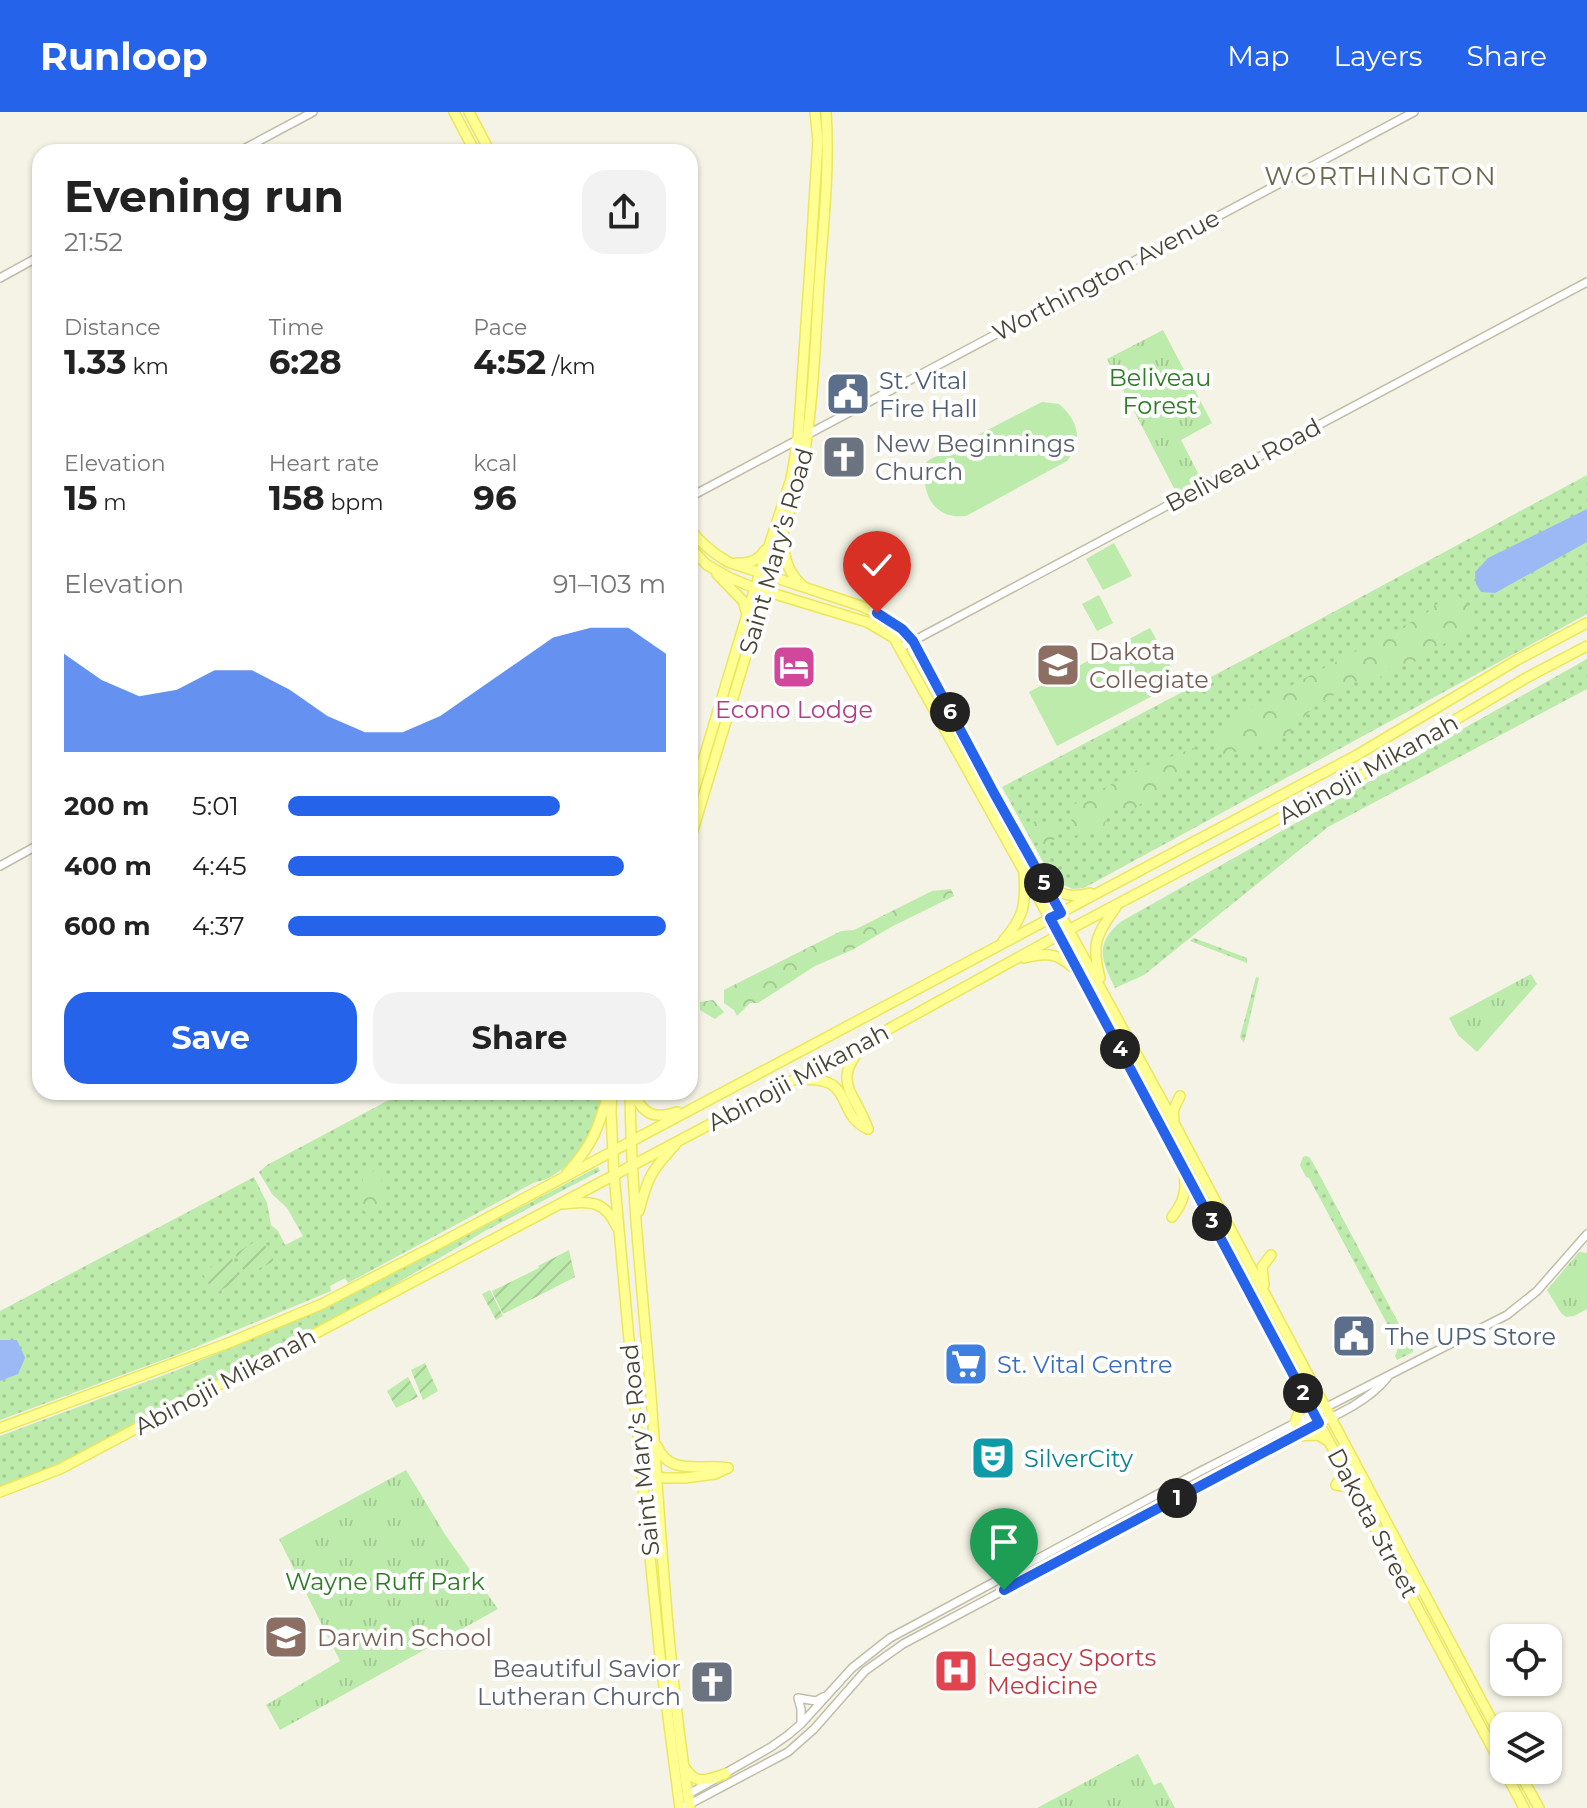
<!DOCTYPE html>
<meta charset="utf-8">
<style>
:root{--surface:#fff;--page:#f2f2f2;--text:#222;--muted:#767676;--accent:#2563eb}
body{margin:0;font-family:Montserrat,sans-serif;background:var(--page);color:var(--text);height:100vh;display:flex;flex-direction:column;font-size:30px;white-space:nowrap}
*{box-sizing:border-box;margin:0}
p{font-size:26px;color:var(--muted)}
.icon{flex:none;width:44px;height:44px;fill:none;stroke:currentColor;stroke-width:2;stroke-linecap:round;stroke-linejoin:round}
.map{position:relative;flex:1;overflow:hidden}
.side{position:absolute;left:32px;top:32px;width:666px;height:956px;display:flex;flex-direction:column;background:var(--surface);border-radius:24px;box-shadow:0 2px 6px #0004}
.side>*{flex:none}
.controls{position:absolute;left:1490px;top:1512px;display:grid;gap:16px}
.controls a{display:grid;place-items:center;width:72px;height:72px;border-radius:16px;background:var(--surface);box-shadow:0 2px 6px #0004;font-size:40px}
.pin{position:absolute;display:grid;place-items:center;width:68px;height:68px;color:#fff;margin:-82px -34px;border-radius:50% 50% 50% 0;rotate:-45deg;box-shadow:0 0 8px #0007}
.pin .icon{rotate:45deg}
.km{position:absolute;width:40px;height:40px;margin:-20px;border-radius:50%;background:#222;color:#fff;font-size:22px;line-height:40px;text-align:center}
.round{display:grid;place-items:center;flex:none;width:84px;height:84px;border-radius:24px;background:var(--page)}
.summary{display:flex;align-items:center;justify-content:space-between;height:136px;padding:0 32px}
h1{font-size:44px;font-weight:700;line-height:60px}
.stats{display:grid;grid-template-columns:repeat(3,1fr);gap:12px;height:136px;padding:8px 32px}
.stats div{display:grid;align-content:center}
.stats b{font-size:34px;font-weight:700}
.stats small{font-size:22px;font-weight:400}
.stats p{font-size:22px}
.chart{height:224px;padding:16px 32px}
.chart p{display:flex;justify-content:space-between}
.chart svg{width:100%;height:144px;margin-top:8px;fill:var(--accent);opacity:.7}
.button{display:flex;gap:16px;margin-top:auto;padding:16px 32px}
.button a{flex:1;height:92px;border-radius:24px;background:var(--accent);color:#fff;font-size:32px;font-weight:700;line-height:92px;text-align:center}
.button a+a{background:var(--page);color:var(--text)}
ul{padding:0 32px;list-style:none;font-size:26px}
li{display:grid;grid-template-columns:128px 96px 1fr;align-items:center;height:60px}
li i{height:20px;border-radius:10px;background:var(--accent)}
header{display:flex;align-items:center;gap:48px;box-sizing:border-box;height:112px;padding:0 40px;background:var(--accent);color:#fff}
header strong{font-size:38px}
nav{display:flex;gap:44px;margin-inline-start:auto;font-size:28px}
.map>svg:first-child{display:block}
.grass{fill:url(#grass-dots)}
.forest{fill:url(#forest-crowns)}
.park{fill:url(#park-tufts)}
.garden{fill:url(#garden-furrows)}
.pitch{fill:#bdebab}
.water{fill:#9db9f5}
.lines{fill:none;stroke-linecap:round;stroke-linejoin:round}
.minor-casing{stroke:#c0bea7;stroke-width:10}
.major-casing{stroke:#ebe75b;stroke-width:12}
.minor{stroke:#fff;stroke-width:7}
.major{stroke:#fffe93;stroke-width:9}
.route-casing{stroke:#fff;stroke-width:16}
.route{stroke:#2563eb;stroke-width:10}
.labels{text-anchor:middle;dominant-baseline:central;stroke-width:8;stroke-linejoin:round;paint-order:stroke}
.street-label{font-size:24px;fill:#474434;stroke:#fff}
.park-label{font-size:24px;fill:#2d7c24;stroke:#fff}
.service-label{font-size:24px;fill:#4e5e75;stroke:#fff;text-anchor:start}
.worship-label{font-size:24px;fill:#5b616d;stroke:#fff;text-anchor:start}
.education-label{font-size:24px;fill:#785e54;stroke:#fff;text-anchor:start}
.hotel-label{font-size:24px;fill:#b23c85;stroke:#fff}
.shop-label{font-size:24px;fill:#366cbe;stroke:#fff;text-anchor:start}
.culture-label{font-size:24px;fill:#0d838f;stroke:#fff;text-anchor:start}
.health-label{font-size:24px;fill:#be3a42;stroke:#fff;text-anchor:start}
.neighbourhood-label{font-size:26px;letter-spacing:2px;fill:#6a664b;stroke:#fff}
</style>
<header>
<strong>Runloop</strong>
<nav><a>Map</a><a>Layers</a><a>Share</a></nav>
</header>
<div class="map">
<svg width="1587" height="1696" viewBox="0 0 1587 1696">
<defs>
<pattern id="grass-dots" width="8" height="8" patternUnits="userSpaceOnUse" patternTransform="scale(2)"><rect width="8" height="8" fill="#bdebab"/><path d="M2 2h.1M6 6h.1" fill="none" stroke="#a4cb94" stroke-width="1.8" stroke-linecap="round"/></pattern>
<pattern id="forest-crowns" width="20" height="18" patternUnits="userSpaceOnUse" patternTransform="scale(2)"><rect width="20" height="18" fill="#bdebab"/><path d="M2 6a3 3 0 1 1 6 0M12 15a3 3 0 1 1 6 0" fill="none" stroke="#a4cb94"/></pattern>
<pattern id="park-tufts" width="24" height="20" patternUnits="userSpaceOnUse" patternTransform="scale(2)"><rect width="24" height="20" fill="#bdebab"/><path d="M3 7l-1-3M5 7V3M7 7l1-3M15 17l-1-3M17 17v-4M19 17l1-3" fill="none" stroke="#a4cb94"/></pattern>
<pattern id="garden-furrows" width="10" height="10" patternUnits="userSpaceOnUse" patternTransform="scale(2)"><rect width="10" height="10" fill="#bdebab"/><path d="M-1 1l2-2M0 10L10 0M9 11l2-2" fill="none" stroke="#a4cb94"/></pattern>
</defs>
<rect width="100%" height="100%" fill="#f4f3e5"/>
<g class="grass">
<polygon points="1587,363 1587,502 1084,776 1073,777 1063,773 1061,762 1048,759 1002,675 1300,518"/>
<path d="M1587 547V577L1328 715 1144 863 1115 876C1101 848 1094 831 1122 809Z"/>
<polygon points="1194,826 1247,846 1247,851 1190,829"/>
<polygon points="1256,865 1259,866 1244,931 1240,925"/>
<polygon points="404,980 603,980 599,1006 576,1048 549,1066 533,1071 348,1171 345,1166 330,1174 331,1179 179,1242 0,1308 0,1199 254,1065 267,1091 271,1113 278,1119 285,1133 303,1124 287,1096 272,1082 259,1060 267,1053"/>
<polygon points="1306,1044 1309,1045 1312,1049 1413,1238 1413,1240 1397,1248 1395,1244 1399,1234 1309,1066 1306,1065 1300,1053 1303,1045"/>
<polygon points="598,1055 600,1059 485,1119 362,1192 59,1353 0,1377 0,1324 175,1259 334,1192"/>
</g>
<g class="forest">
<polygon points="1459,484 1481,509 1414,550 1394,553 1378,567 1356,569 1313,596 1283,626 1247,638 1216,643 1217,624 1245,598 1426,502 1433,494"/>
<polygon points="1194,636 1185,659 1130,700 1115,694 1109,701 1102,719 1072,724 1071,694 1141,656"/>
<polygon points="1037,707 1045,713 1059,709 1057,726 1044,733 1028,715"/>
<polygon points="951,777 954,784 893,814 852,838 815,854 758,891 750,891 737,904 734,898 724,891 724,878 841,819 854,818 932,779"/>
<polygon points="713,888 724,900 715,907 700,898 700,890"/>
<path d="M366 1056 371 1057 382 1067 380 1072 386 1083 380 1096 365 1100C356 1087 364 1072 364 1058Z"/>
</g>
<g class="park">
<polygon points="1163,218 1212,311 1181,328 1202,369 1177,382 1107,247"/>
<polygon points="1531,862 1537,872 1477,940 1458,923 1449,906"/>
<polygon points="1579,1140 1587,1141 1587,1197 1574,1204 1566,1205 1561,1201 1547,1178"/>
<polygon points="406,1358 446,1424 498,1497 280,1618 266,1593 340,1549 279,1427"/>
<polygon points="1138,1642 1154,1673 1161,1670 1175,1696 1037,1696"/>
</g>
<g class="garden">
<polygon points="261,1126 274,1149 246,1163 235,1142"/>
<polygon points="569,1138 575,1165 503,1202 492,1179 539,1156 538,1154"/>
<polygon points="231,1145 242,1166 214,1182 202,1160"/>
<polygon points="490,1178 503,1204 496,1208 482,1182"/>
<polygon points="425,1251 438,1279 423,1288 411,1258"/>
<polygon points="408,1265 418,1285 396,1296 387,1279"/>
</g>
<g class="pitch">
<path d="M1042 290 1059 292C1078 308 1084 329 1067 349L966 404C932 408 919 378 927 349Z"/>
<polygon points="1114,431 1132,464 1103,478 1086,447"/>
<polygon points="1099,483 1113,511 1097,519 1082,492"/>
<polygon points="1150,516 1179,570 1057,634 1029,580"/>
</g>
<g class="water">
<polygon points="1587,397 1587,430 1495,481 1481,480 1476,472 1475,460 1488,446"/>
<polygon points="0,1228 17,1228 25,1246 18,1262 0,1269"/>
</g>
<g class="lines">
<g class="minor-casing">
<g id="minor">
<polyline points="238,40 313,0"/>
<polyline points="0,166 40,144"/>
<polyline points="690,385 1414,0"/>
<polyline points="900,536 1587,170"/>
<polyline points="0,754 40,732"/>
<polyline points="801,1610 801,1597 798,1586 816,1589 823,1585"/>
<polyline points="687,1683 771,1635 788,1623 801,1612 852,1556 890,1526 1199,1360 1507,1203 1537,1179 1587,1122"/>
<path d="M686 1694 788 1640 814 1617 865 1559 903 1532 1294 1324C1326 1307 1364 1294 1387 1266"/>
</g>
</g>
<g class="major-casing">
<g id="major">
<polyline points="454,0 475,40"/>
<polyline points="469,0 490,40"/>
<path d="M690 417C701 432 713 441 728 450L861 494C881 503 898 513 913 529L995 683 1166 996 1504 1631"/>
<path d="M784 431C784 448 789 462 803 474"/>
<polyline points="690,435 707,453 730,466 755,476 867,510 894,526 1036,781 1129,954 1504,1658"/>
<path d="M737 451C749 452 759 448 765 438"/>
<polyline points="717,462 743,489 746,499"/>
<polyline points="690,692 755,476 791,367 798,327 810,155 818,28 815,0"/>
<path d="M690 728 801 362C813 300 815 236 819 172 823 115 830 57 826 0"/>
<path d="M1048 773C1061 784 1074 786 1090 781"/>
<path d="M1003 829C1024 805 1026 793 1024 762"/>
<path d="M1024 846C1044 841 1057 840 1072 855"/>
<path d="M1100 866C1091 831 1096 824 1116 795"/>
<path d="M863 934C830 971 856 981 868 1017"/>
<path d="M799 968C856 962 834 1002 868 1017"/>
<polyline points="612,980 611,1000 614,1062 636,1305 660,1544 680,1696"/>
<path d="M630 980C631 1081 643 1183 651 1284 661 1422 668 1559 690 1696"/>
<path d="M633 980C643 1002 653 1008 677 1000"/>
<polyline points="1174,1008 1173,999 1180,984"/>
<path d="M567 1061C592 1034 598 1017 608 983"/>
<path d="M563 1092C590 1088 605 1089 617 1115"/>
<path d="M639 1099C648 1065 651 1059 675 1033"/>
<path d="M1172 1105C1183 1091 1187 1079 1184 1062"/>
<polyline points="1264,1173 1262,1155 1271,1143"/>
<polyline points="1295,1311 1300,1297 1301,1280"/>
<polyline points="0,1316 231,1230 322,1192 444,1129 1357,643 1517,548 1587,511"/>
<polyline points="1294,1324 1318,1323 1328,1329"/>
<path d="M657 1334C670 1365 701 1351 728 1356"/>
<polyline points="641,1354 649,1362 664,1366 685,1366 715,1362 728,1356"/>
<polyline points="1342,1354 1342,1364 1336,1373 1348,1375 1354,1378"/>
<polyline points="0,1380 60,1357 867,929 1059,823 1367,660 1526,566 1587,534"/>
<path d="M686 1657C696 1674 709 1667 725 1662"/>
<polyline points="1504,1658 1524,1696"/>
<polyline points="1518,1658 1539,1696"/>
</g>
</g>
<use href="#minor" class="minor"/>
<use href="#major" class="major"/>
</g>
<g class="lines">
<g class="route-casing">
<polyline id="route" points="877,501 902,517 913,529 995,683 1061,801 1050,806 1319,1311 1004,1478"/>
</g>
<use href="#route" class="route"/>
</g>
<defs>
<g id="civic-square" transform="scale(2.3)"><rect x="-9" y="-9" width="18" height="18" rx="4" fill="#5c6f8a" stroke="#fff"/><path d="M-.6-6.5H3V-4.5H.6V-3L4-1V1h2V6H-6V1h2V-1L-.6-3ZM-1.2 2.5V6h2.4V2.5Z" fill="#fff"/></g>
<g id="church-square" transform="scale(2.3)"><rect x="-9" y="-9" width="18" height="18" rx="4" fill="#6b7280" stroke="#fff"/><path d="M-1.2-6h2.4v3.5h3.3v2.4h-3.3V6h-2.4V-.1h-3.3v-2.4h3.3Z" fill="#fff"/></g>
<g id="school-square" transform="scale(2.3)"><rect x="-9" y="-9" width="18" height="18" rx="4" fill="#8d6e63" stroke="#fff"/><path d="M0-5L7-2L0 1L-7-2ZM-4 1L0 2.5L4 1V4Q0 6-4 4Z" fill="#fff"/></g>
<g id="hotel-square" transform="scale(2.3)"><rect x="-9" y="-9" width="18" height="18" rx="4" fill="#d1479c" stroke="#fff"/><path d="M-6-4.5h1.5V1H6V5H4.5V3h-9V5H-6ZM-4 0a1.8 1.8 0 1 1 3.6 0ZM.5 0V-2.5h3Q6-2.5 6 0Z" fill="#fff"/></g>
<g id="supermarket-square" transform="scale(2.3)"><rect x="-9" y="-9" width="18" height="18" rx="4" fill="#3f7fe0" stroke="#fff"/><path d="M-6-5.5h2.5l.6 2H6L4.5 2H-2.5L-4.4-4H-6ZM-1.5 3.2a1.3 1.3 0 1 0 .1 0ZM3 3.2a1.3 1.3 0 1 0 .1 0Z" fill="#fff"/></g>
<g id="theatre-square" transform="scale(2.3)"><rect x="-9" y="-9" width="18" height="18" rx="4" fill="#0f9aa8" stroke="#fff"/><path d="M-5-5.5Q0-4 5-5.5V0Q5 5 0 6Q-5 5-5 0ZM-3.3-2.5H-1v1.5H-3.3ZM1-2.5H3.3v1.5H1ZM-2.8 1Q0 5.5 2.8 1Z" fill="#fff"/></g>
<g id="hospital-square" transform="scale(2.3)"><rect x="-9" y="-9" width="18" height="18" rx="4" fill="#e0444e" stroke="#fff"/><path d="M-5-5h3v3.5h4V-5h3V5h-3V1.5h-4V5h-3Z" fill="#fff"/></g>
</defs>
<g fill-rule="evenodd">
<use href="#civic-square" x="848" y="282"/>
<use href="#church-square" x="844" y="345"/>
<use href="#school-square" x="1058" y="553"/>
<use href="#hotel-square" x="794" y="555"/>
<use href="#civic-square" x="1354" y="1224"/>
<use href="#supermarket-square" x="966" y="1252"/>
<use href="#theatre-square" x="993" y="1346"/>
<use href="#school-square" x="286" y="1525"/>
<use href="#hospital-square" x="956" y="1559"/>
<use href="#church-square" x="712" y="1570"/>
</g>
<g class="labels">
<g class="street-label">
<text transform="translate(1106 163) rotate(-28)">Worthington Avenue</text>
<text transform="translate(1243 353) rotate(-28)">Beliveau Road</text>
<text transform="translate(776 439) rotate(-74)">Saint Mary’s Road</text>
<text transform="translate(1368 657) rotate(-29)">Abinojii Mikanah</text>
<text transform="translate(798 965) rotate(-28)">Abinojii Mikanah</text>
<text transform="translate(225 1269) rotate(-28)">Abinojii Mikanah</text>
<text transform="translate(640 1338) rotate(-96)">Saint Mary’s Road</text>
<text transform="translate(1373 1411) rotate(62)">Dakota Street</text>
</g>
<g class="park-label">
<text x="1160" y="265">Beliveau<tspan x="1160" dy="28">Forest</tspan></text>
<text x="385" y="1469">Wayne Ruff Park</text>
</g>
<g class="service-label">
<text x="879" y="268">St. Vital<tspan x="879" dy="28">Fire Hall</tspan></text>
<text x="1385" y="1224">The UPS Store</text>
</g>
<g class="worship-label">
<text x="875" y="331">New Beginnings<tspan x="875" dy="28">Church</tspan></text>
<text x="681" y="1556" text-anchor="end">Beautiful Savior<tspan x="681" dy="28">Lutheran Church</tspan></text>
</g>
<g class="education-label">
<text x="1089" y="539">Dakota<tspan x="1089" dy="28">Collegiate</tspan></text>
<text x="317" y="1525">Darwin School</text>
</g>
<g class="hotel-label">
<text x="794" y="597">Econo Lodge</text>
</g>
<g class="shop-label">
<text x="997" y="1252">St. Vital Centre</text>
</g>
<g class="culture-label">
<text x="1024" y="1346">SilverCity</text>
</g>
<g class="health-label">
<text x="987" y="1545">Legacy Sports<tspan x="987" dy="28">Medicine</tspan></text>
</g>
<g class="neighbourhood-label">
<text x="1381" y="64">WORTHINGTON</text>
</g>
</g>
</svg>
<div class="controls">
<a><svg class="icon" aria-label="locate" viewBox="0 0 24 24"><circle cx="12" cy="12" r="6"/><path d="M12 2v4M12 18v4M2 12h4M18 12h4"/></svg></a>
<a><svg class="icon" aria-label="layers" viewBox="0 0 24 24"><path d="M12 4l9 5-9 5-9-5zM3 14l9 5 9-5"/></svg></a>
</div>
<div class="pin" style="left:1004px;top:1478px;background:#1e9e55"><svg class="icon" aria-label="arrive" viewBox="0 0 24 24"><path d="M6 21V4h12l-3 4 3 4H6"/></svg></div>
<div class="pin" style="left:877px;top:501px;background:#d93025"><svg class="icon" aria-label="check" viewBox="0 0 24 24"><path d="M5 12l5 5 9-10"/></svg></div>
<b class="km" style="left:1177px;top:1386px">1</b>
<b class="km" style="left:1303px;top:1281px">2</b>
<b class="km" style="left:1212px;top:1109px">3</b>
<b class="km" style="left:1120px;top:937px">4</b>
<b class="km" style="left:1044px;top:771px">5</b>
<b class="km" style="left:950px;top:600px">6</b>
<section class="side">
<div class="summary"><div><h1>Evening run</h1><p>21:52</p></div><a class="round"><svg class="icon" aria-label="share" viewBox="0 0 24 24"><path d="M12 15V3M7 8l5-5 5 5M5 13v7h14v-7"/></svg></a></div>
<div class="stats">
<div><p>Distance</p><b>1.33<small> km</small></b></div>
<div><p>Time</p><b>6:28</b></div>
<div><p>Pace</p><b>4:52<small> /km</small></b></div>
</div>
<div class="stats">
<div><p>Elevation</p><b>15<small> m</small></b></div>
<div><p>Heart rate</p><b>158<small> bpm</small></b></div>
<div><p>kcal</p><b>96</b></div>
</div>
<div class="chart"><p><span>Elevation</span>91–103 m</p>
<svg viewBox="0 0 160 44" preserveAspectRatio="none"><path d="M0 44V14L10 22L20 27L30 25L40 19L50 19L60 25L70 33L80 38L90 38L100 33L110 25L120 17L130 9L140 6L150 6L160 14V44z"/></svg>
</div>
<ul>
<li><b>200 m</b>5:01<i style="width:72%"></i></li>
<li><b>400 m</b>4:45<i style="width:89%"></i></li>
<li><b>600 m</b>4:37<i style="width:100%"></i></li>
</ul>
<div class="button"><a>Save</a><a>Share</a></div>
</section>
</div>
